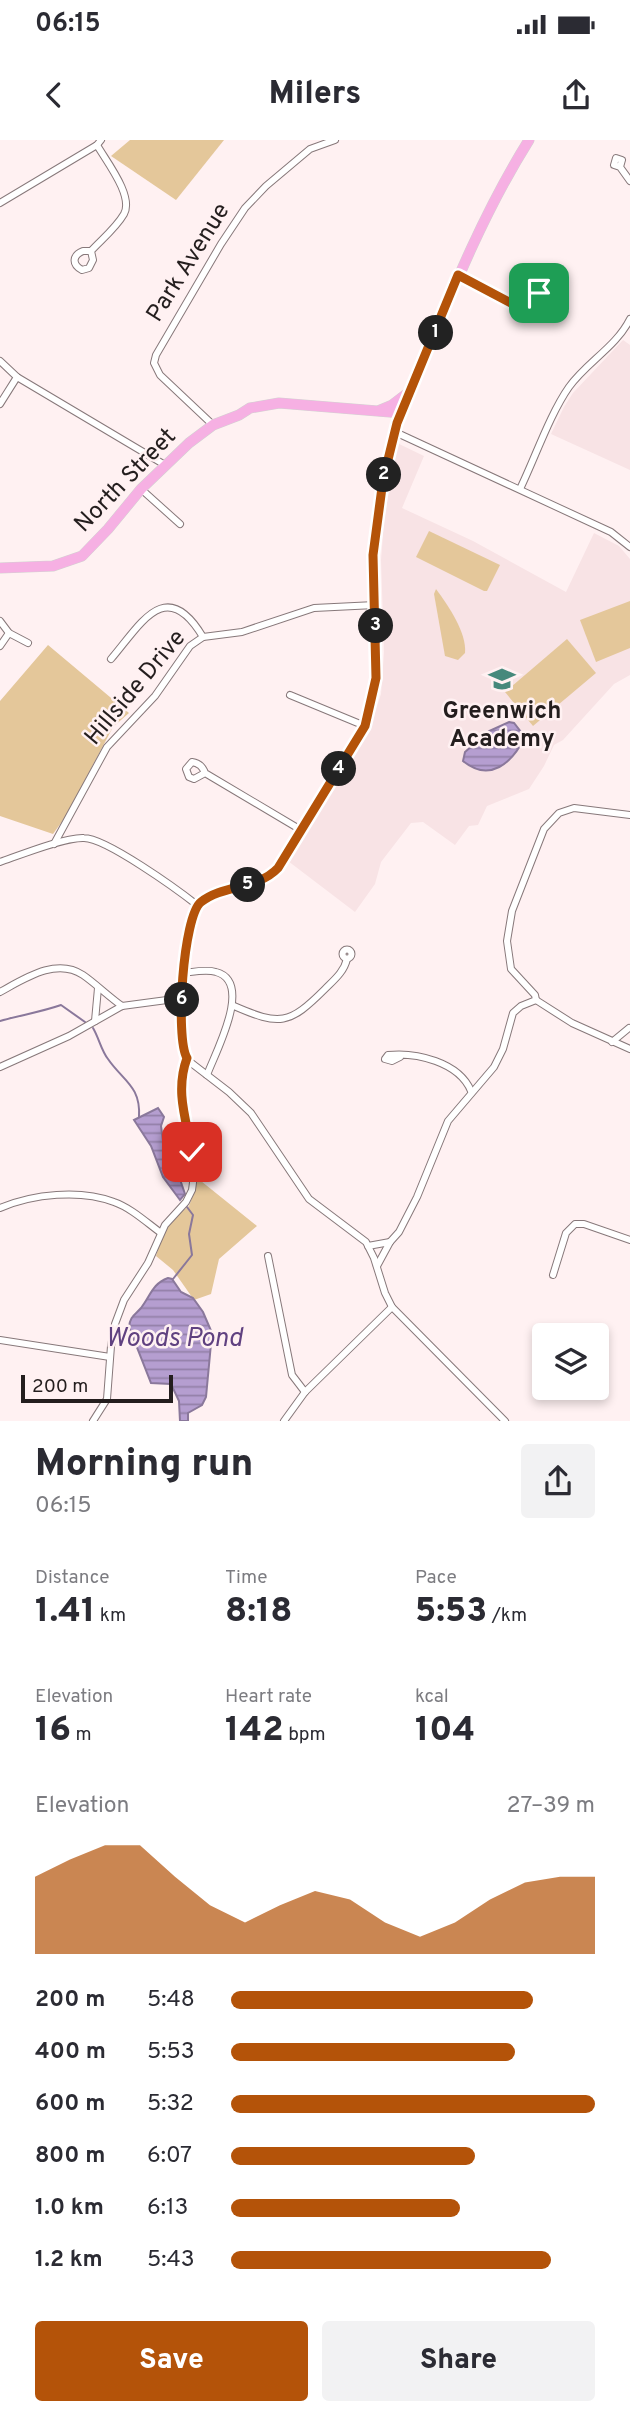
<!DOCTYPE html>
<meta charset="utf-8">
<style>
:root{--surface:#fff;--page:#f2f2f3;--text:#2b2b33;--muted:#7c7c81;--accent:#b45309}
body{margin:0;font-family:Overpass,sans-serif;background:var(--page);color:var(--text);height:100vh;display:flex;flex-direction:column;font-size:26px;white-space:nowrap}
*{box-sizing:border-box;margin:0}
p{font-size:23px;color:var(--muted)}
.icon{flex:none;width:38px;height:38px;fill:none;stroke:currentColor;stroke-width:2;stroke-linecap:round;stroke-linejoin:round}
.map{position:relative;height:1281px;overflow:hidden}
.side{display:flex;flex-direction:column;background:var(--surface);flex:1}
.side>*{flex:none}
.fabs{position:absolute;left:532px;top:1183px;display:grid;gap:14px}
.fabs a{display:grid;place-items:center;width:77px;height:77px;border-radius:7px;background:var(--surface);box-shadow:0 4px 10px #0003;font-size:35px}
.scale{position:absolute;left:21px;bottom:18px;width:152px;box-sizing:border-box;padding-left:7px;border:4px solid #241e1e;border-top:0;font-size:19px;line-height:24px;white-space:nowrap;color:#241e1e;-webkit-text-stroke:5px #fff1f2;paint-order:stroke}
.pin{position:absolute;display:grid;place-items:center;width:60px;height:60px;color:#fff;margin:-30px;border-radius:14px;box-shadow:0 4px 10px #0006}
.km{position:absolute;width:35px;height:35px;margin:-18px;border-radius:50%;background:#222;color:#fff;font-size:19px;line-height:35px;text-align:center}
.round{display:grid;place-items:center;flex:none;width:74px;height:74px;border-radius:7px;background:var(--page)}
.summary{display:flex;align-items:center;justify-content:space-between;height:119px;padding:0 35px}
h1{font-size:38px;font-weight:800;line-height:52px}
.figures{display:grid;grid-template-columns:repeat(3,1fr);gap:10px;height:119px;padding:7px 35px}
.figures div{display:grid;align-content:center}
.figures b{font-size:35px;font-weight:800}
.figures small{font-size:19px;font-weight:400}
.figures p{font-size:19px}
.chart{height:196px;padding:14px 35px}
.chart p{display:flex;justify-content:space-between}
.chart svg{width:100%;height:126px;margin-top:7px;fill:var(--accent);opacity:.7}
.cta{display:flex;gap:14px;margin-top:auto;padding:14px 35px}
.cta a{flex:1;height:80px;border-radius:7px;background:var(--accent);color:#fff;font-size:28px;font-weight:800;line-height:80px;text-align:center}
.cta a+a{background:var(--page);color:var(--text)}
ul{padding:0 35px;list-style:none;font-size:23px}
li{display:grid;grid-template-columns:112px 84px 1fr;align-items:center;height:52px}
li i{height:18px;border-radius:9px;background:var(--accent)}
.status{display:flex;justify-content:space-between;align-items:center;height:49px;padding:0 35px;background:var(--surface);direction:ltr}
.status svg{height:19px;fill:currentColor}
header{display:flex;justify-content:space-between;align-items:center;height:91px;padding:0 35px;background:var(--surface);font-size:32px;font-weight:800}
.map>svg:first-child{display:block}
.built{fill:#f8e3e5}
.green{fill:#e4c79a}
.water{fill:url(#water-rules);stroke:#8a789b;stroke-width:2}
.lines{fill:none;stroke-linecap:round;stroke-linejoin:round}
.stream{stroke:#8a789b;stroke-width:2}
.minor-casing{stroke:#87787a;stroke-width:8}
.primary-casing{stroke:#d3d2d2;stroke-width:11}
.minor{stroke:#fff;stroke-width:6}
.primary{stroke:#f6b0e3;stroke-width:10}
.route-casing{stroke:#fff;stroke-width:14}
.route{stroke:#b45309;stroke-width:9}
.labels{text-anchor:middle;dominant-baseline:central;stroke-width:5;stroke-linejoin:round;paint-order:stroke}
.street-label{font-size:24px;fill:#241e1e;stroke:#fff1f2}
.poi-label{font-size:24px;font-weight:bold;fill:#241e1e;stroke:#fff1f2}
.water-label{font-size:26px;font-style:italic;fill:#604180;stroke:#fff1f2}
</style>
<div class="status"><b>06:15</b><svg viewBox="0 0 49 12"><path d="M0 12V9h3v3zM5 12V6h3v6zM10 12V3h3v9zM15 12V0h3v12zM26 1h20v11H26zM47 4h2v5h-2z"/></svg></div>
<header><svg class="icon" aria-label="back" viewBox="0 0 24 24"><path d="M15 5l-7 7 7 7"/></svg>Milers<svg class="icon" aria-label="share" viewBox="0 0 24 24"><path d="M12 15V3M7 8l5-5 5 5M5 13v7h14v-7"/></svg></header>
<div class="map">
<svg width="630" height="1281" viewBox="0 0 630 1281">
<defs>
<pattern id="water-rules" width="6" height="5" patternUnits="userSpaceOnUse" patternTransform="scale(1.75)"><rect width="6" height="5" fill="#b59ed0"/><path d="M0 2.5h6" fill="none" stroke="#9380a8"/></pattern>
</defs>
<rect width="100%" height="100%" fill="#fff1f2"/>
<g class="built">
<polygon points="623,200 630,205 630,330 551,294 564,267 573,253"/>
<polygon points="397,303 424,316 402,368 473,401 566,452 594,393 619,406 630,419 630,535 614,544 563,600 554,605 544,626 529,649 487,666 478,685 469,686 455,705 423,682 411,683 381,722 375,744 355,772 288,721 371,584 381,554 384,512 381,420 384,381"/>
</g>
<g class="green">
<polygon points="130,0 224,0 176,60 111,16"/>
<polygon points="429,391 500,425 487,451 484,451 416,417"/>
<path d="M436 449C448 465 467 493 465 513L458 520 445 516 434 454Z"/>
<polygon points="630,461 630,508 596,522 580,480"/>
<polygon points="567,499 596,533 533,586 505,552"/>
<polygon points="48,505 129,573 113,587 66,676 53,694 0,676 0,561"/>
<polygon points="196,1037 257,1086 219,1119 211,1154 194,1160 173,1130 156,1116 163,1093 172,1079 189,1066 192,1058"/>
</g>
<g class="water">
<path d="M509 582 514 583 525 597C512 623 490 643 463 621L465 612 489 591Z"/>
<polygon points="158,968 164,977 161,986 163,1001 173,1019 185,1054 180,1060 163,1037 151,1006 134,980"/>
<path d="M168 1138 172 1139 181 1152 193 1158 203 1172 212 1193 206 1257 202 1265 188 1273V1281H180L179 1261 171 1244 151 1243 129 1187C130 1176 135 1175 141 1168 151 1155 152 1144 168 1138Z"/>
</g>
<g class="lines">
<g class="stream">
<path d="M0 881C21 875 41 872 61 865L85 882"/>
<path d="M93 888C99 898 101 910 108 919 123 941 141 946 139 977"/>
<polyline points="173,1139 192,1115 189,1094 193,1075 187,1067"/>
</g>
<g class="minor-casing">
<g id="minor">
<polyline points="620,27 622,20 616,18 614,25 620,27 630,41"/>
<polyline points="0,63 97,5 101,0"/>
<path d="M91 111 93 120 89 128 82 130C71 124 73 115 83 111H91C101 100 116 88 124 74 134 56 106 21 97 5"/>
<polyline points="458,135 511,163 525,162 542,153"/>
<polyline points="0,221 17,237 165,325"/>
<polyline points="0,264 17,237"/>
<path d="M402 273 383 340 373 415 376 538 373 557 365 586 278 728C255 751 220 744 200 763 185 777 178 880 181 902 182 910 185 916 190 922L229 952 251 973 309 1059 366 1102 374 1118 385 1153 392 1167 505 1281"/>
<polyline points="213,285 160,235 154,223 156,215 221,104 245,68 266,46 310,9 335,0"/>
<polyline points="395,292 611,392 630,407"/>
<polyline points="141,349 180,384"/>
<path d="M520 349C535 318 550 274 569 247 587 222 616 207 630 179"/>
<polyline points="0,481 9,493 28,503"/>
<polyline points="0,506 9,493"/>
<path d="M111 519C141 484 166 435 203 497"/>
<polyline points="290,555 365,586"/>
<path d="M205 633 194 639 189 637 186 629 192 622C199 623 203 627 205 633L301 690"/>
<polyline points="54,704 107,607 155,556 190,506 203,497 242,492 314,468 375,465"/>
<path d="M0 722C20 715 65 697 84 698 106 698 178 750 197 765"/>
<circle cx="347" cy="814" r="4.5"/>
<path d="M183 833C193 832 206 829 216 832 254 842 215 913 207 935"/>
<path d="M0 852C24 839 56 817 83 835 96 844 108 856 122 866"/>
<polyline points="536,860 572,883 630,909"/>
<path d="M234 866C280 886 289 885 325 849 334 840 344 832 347 819"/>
<polyline points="95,881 98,848"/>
<polyline points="612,902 629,888"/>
<path d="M400 917 392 921 385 919 388 915C416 912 459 922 471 951"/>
<polyline points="0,927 69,896 122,866 182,858"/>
<path d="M0 1068C33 1054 80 1049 114 1062 131 1068 146 1082 161 1093"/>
<polyline points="368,1106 390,1102 399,1092 417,1057 448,981 494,927 503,909 513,873 521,866 536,860 535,855 511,829 507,801 512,771 544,689 559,673 574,668 630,675"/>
<polyline points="268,1116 292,1235 305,1252"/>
<polyline points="377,1126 390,1102"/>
<polyline points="553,1135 566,1093 575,1084 584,1084 630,1100"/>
<polyline points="0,1200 110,1217"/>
<polyline points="93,1281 107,1259 111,1206 115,1184 124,1160 148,1123 165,1085 186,1062 192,1050 194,1035 192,1012 180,952 181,935 187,918"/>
<polyline points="284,1281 305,1252 392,1167"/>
</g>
</g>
<g class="primary-casing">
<g id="primary">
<polyline points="380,270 392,265 409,252"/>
<path d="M0 428 53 426 82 416 108 389 141 349 189 303 213 285 239 275 250 268 279 263 402 273C441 180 475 86 529 0"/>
</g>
</g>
<use href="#minor" class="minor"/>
<use href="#primary" class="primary"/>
</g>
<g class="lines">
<g class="route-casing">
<path id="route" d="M192 1012C186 979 175 951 187 918 175 898 183 776 201 762 224 744 257 750 278 728L365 586 376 538 373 415 383 340 397 283 458 135 511 163 525 162 539 153"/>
</g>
<use href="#route" class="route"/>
</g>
<defs>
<g id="school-bare" transform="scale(2.1)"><path d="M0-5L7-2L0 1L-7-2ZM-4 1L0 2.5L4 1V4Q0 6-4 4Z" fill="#46897c" stroke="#fff1f2" stroke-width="2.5" paint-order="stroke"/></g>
</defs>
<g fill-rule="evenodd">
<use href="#school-bare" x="502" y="539"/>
</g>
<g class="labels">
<g class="street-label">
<text transform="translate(189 123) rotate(-58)">Park Avenue</text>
<text transform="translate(126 341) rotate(-46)">North Street</text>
<text transform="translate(136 548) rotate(-50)">Hillside Drive</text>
</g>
<g class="poi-label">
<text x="502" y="572">Greenwich<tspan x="502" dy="28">Academy</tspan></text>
</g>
<g class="water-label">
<text x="174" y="1199">Woods Pond</text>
</g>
</g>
</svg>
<div class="fabs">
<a><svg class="icon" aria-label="layers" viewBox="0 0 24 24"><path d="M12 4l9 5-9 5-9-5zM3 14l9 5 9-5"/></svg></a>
</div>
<div class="scale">200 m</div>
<div class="pin" style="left:539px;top:153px;background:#1e9e55"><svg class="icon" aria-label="arrive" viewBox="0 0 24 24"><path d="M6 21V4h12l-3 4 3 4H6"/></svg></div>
<div class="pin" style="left:192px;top:1012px;background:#d93025"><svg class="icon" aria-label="check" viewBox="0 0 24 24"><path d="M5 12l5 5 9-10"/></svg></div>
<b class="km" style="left:436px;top:193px">1</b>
<b class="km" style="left:384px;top:335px">2</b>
<b class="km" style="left:376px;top:486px">3</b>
<b class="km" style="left:339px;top:629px">4</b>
<b class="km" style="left:248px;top:745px">5</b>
<b class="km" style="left:182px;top:860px">6</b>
</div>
<section class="side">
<div class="summary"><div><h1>Morning run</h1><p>06:15</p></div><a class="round"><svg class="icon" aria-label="share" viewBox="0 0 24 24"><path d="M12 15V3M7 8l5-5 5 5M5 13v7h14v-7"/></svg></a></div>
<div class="figures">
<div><p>Distance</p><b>1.41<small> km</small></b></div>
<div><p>Time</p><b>8:18</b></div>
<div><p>Pace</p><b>5:53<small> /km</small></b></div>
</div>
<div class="figures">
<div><p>Elevation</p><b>16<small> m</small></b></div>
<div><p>Heart rate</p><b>142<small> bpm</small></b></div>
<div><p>kcal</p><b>104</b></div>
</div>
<div class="chart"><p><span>Elevation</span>27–39 m</p>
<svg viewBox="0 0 160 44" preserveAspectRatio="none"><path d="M0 44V17L10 11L20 6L30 6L40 17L50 27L60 33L70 27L80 22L90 25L100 33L110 38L120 33L130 25L140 19L150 17L160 17V44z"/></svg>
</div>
<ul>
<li><b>200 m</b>5:48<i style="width:83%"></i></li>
<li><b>400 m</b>5:53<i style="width:78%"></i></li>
<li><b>600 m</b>5:32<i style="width:100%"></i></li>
<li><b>800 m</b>6:07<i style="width:67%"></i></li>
<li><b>1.0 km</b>6:13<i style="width:63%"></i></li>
<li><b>1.2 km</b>5:43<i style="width:88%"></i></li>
</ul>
<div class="cta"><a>Save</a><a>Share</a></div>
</section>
